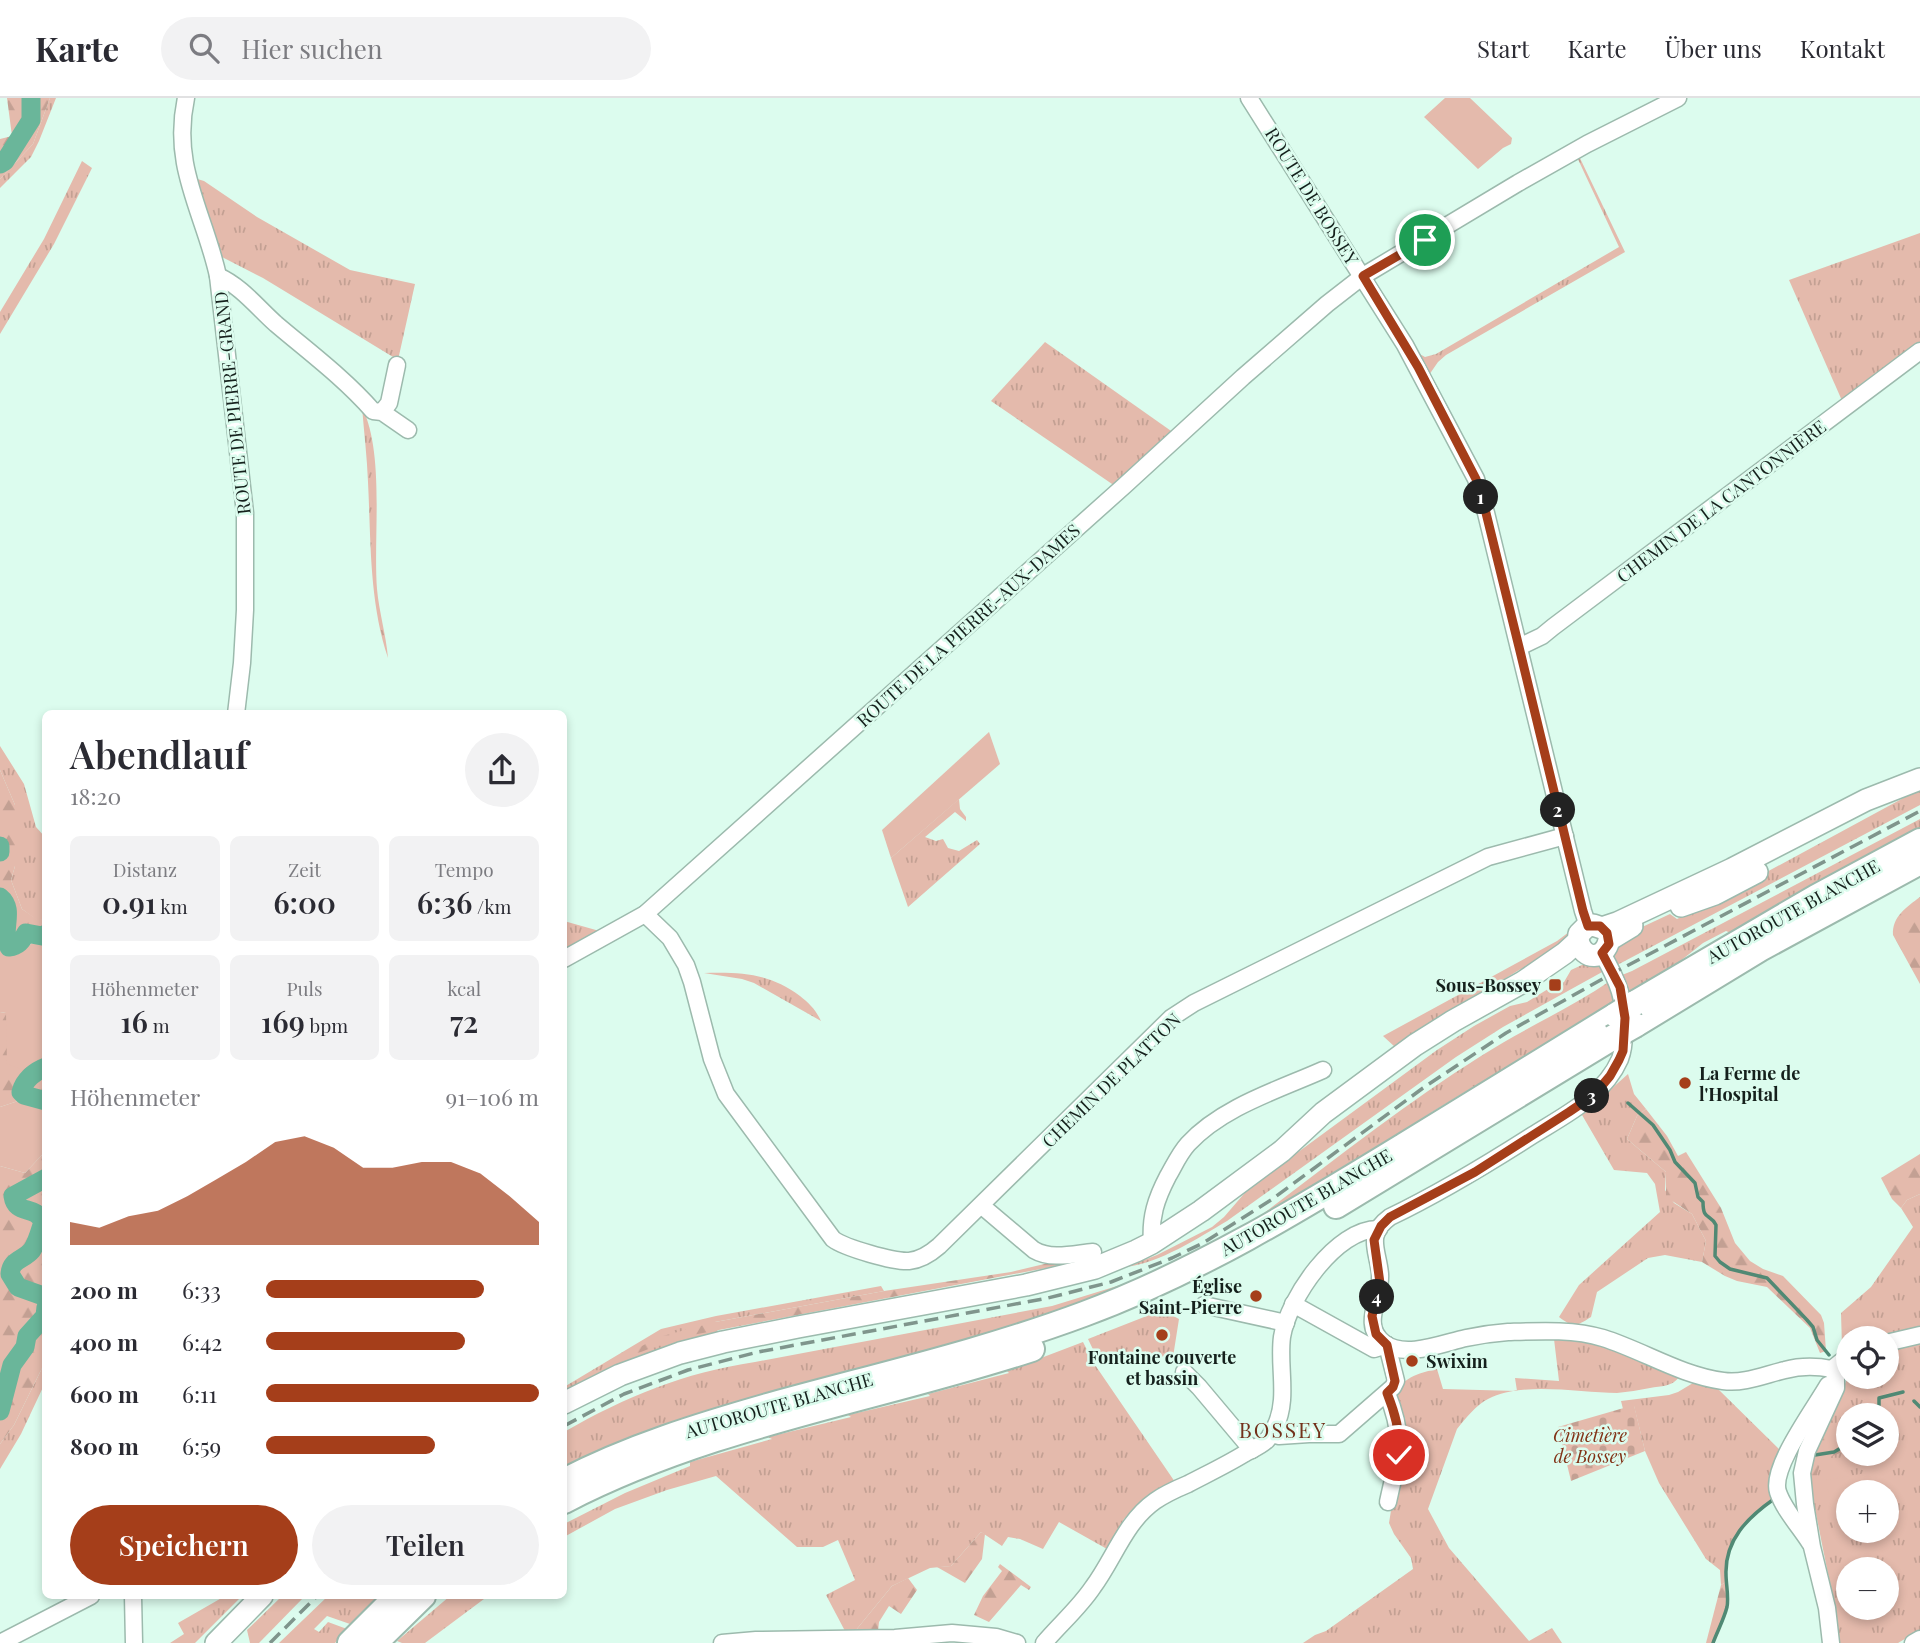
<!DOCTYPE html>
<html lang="de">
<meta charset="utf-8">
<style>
:root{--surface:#fff;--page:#f2f2f3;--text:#2b2b33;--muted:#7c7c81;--line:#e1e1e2;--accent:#a53e1a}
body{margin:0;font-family:"Playfair Display",serif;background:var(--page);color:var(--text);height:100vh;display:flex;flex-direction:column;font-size:26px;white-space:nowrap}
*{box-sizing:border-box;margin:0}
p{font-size:23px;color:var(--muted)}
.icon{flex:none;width:38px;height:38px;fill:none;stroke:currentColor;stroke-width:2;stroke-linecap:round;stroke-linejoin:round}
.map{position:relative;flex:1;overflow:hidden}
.panel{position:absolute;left:42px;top:612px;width:525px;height:889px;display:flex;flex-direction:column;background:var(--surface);border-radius:10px;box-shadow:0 4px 10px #0003}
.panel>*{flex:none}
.controls{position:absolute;left:1836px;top:1228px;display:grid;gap:14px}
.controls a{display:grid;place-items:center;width:63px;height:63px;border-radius:50%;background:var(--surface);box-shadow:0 4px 10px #0003;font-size:35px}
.pin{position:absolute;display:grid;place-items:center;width:60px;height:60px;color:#fff;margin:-30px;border:4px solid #fff;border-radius:50%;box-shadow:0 2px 7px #0007}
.km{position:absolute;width:35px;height:35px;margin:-18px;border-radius:50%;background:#222;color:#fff;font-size:19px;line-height:35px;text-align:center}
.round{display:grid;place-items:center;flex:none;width:74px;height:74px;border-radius:37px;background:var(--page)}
.summary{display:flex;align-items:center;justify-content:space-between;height:119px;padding:0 28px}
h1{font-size:38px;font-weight:600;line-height:52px}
.metrics{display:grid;grid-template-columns:repeat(3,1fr);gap:10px;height:119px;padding:7px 28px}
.metrics div{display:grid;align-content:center;border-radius:10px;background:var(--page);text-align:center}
.metrics b{font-size:30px;font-weight:600}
.metrics small{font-size:19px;font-weight:400}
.metrics p{font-size:19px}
.chart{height:196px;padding:14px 28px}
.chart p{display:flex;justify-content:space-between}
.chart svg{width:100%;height:126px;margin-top:7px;fill:var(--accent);opacity:.7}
.action{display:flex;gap:14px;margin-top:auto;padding:14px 28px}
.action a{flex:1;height:80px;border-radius:42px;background:var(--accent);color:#fff;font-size:28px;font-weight:600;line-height:80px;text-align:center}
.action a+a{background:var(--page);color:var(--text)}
ul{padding:0 28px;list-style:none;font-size:23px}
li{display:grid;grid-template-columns:112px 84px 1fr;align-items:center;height:52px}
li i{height:18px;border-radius:9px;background:var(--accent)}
header{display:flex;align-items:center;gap:42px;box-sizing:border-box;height:98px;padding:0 35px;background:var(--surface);border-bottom:2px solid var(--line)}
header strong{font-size:33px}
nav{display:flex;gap:38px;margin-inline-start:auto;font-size:24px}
.search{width:490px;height:63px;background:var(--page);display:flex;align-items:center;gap:18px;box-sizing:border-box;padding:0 24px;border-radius:38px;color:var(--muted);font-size:26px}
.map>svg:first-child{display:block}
.grass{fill:url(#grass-tufts);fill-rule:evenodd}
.forest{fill:url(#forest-firs)}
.cemetery{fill:url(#cemetery-stones)}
.garden{fill:#e4baac}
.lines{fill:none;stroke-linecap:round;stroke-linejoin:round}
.stream{stroke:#508974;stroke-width:3.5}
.river{stroke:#6ab69a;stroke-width:19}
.minor-casing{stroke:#9cbaad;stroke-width:19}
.major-casing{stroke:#9cbaad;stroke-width:24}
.highway-casing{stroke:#9cbaad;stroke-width:28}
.minor{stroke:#fff;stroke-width:16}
.major{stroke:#fff;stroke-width:21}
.highway{stroke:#fff;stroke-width:24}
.rail{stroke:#7f958c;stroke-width:3.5;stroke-dasharray:14 7;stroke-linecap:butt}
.highway-bridge-casing{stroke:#9cbaad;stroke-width:28;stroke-linecap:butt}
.highway-bridge{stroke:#fff;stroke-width:24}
.route-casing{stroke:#fff;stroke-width:14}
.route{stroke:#a53e1a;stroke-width:9}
.poi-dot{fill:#a53e1a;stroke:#dcfcee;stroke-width:2.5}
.labels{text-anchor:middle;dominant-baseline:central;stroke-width:5;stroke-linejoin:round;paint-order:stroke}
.street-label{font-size:18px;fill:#15201c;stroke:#dcfcee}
.poi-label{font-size:18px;font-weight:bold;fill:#15201c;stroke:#dcfcee;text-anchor:end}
.park-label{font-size:18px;font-style:italic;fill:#823216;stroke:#dcfcee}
.quarter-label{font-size:21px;letter-spacing:2px;fill:#73311b;stroke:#dcfcee}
</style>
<header>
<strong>Karte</strong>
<div class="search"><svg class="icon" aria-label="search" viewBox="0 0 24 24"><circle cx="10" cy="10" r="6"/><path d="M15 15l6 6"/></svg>Hier suchen</div>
<nav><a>Start</a><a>Karte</a><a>Über uns</a><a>Kontakt</a></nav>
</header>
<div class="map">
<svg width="1920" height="1545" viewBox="0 0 1920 1545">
<defs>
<pattern id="grass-tufts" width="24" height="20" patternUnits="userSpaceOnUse" patternTransform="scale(1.75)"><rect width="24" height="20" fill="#e4baac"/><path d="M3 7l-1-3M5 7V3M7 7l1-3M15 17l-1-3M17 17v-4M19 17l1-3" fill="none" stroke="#c3a093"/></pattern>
<pattern id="forest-firs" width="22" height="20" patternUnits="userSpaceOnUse" patternTransform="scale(1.75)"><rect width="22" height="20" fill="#e4baac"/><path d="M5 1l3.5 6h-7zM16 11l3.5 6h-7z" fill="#c3a093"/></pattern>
<pattern id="cemetery-stones" width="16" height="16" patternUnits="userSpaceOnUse" patternTransform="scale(1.75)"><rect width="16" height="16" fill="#e4baac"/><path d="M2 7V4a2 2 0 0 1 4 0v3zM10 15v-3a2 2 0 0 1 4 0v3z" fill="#c3a093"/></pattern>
</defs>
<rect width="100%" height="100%" fill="#dcfcee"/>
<g class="grass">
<polygon points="50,0 56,0 39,43 31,59 0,90 0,81 33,46"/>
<polygon points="1578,56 1625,154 1446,257 1438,264 1429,277 1416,254 1425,259 1436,256 1619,149 1576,57"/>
<polygon points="82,63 92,70 54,146 0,236 0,214 44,141"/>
<polygon points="194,80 204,83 257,119 350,172 415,186 398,262 263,180 222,159"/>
<polygon points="1920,135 1920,246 1843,305 1789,182"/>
<polygon points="1045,244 1174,335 1115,388 991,303"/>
<path d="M362 309C385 356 373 438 377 491 379 514 386 536 388 560 369 503 371 443 368 384 367 359 364 334 362 309Z"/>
<polygon points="0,648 24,686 36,729 45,739 45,820 38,823 22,811 11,782 15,768 15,707 0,672"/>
<polygon points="1920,691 1920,707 1621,865 1617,867 1612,856 1625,837 1670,816 1677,821 1704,808"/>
<polygon points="959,701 960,711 966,719 966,723 955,714 925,739 936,743 943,741 948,750 959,753 977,742 980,746 908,809 891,760"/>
<polygon points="1920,721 1920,731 1731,835 1726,833 1703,845 1674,868 1629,894 1622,877 1632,873"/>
<polygon points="564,823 603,834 564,856"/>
<polygon points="1577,828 1568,842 1535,865 1519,872 1485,893 1352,983 1371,967 1395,949 1383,938 1557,843"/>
<path d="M1584 866 1598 868 1604 873 1503 929 1456 959 1227 1123C1198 1140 1160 1165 1126 1169L1157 1157 1212 1129 1224 1119 1249 1090 1260 1082 1437 952 1474 928 1510 908 1527 904 1548 891 1549 892 1564 884 1571 872Z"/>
<path d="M704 875C741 874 769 875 800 898 809 905 816 912 821 923L754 885 742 881Z"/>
<path d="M1610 883 1615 903 1432 1014 1337 1079 1247 1128C1324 1070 1400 1009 1481 958 1523 931 1569 911 1610 883Z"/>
<path d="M1628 976 1634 996 1646 1011 1637 1018 1627 1041 1666 1074 1665 1092 1674 1105 1692 1116 1706 1143 1702 1164 1665 1157 1648 1160 1597 1194 1591 1219C1575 1229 1574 1230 1559 1219L1579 1187 1660 1114 1655 1086 1647 1075 1614 1072 1582 1017Z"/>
<polygon points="1920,1096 1920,1231 1882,1241 1848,1241 1848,1248 1842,1249 1841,1215 1871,1189 1913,1129 1901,1110 1907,1102"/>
<path d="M1156 1176 1046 1221 753 1299 704 1315 616 1346 564 1369V1334C627 1298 683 1275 755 1264L1052 1208Z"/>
<polygon points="881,1188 884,1193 715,1224 718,1235 676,1246 617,1268 564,1296 564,1289 661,1231 716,1218"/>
<polygon points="1162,1212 1179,1221 1173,1259 1151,1258 1145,1253 1142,1261 1135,1253 1100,1266 1088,1241"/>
<path d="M1554 1241 1582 1242 1601 1246 1679 1279C1672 1289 1661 1288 1650 1290 1639 1292 1628 1294 1617 1295 1580 1295 1522 1283 1488 1301 1476 1307 1466 1320 1457 1331L1428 1411 1449 1450 1529 1543 1552 1530 1562 1545H1303L1315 1537 1326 1533 1413 1471 1411 1460 1394 1436 1389 1425 1393 1400 1395 1300C1400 1280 1418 1275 1437 1271L1443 1291 1517 1293 1515 1280 1559 1283Z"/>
<path d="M1920 1243V1532L1898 1545H1840L1837 1521 1811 1391V1374L1814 1357 1848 1279H1886L1887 1254ZM1848 1318H1886V1356H1848ZM1848 1395H1886V1433H1848ZM1848 1472H1886V1510H1848Z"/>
<polygon points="1083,1244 1093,1264 1175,1384 1145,1400 1124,1421 1107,1451 1059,1424 1043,1451 1020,1441 1008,1439 1002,1448 981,1434 951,1468 930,1470 892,1488 856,1532 845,1533 826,1497 855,1482 838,1442 823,1449 797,1449 716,1378 667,1392 615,1411 564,1439 564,1426 625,1395 690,1368 690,1364 772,1341 768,1339 851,1319 848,1317 930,1298 928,1296 1009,1275 1007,1273"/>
<polygon points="45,1264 45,1285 21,1336 0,1371 0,1346 14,1327"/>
<path d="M1693 1285 1718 1291 1782 1354 1774 1401C1743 1423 1723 1444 1726 1484L1721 1487 1720 1472 1706 1461 1659 1385 1645 1353 1634 1308 1623 1311 1621 1303 1669 1297 1678 1294Z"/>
<polygon points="225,1498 242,1498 195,1545 170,1545 184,1536 178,1525"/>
<polygon points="282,1498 305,1498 259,1545 250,1545 247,1532"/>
<polygon points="328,1498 378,1498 350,1526 327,1518 314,1531 319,1534 328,1524 347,1531 335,1545 279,1545"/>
<polygon points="450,1498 488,1498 425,1545 402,1545 397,1543"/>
</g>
<g class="forest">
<polygon points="7,0 50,0 33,46 0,81 0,41 12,38"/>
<polygon points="0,672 15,707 15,768 11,782 22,811 38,822 46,820 45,840 3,858 0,852"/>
<path d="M1920 799V886L1893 837C1892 818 1907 809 1920 799Z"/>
<polygon points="0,914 6,915 42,958 45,957 45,1009 21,1002 0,1009"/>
<polygon points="1646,1011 1667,1038 1678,1058 1686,1054 1721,1110 1735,1145 1750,1163 1763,1171 1783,1178 1821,1217 1824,1225 1826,1253 1820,1255 1810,1230 1767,1189 1737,1183 1725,1178 1702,1164 1706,1143 1692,1116 1666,1099 1666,1074 1627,1041 1637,1018"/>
<polygon points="45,1022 45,1264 14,1327 0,1346 0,1068 25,1075 42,1057"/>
<polygon points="1920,1056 1920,1096 1907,1102 1901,1110 1892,1101 1881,1080"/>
<polygon points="1061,1162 1062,1167 687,1238 669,1243 618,1263 617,1261 659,1239 715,1224 884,1193 1011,1174"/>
<path d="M1857 1279H1867L1885 1307 1877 1318H1867C1870 1302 1856 1296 1857 1279Z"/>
<path d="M1823 1336 1844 1344 1848 1343V1350L1842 1354 1821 1363 1817 1376 1816 1390 1811 1391C1811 1370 1815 1355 1823 1336Z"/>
<polygon points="981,1434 985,1436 982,1461 965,1485 937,1469 951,1468"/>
<polygon points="1000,1466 1031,1489 1029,1492 1021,1487 989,1524 974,1517 983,1498 1002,1473 998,1469"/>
<polygon points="908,1480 917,1492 901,1516 889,1508 879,1524 878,1533 856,1532 892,1488"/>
<polygon points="1726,1484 1727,1508 1713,1545 1706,1545 1721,1487"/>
</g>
<polygon class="cemetery" points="1634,1307 1645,1353 1571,1383 1558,1329"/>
<g class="garden">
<polygon points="1445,0 1470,0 1512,40 1511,46 1503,50 1478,71 1424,19"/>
<polygon points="989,634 1000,666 891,760 882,732"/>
<polygon points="45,840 45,957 23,972 7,966 6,915 0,914 0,852 4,858"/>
<polygon points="21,1002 45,1009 42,1057 25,1075 0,1068 0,1009"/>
<polygon points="1883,1372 1893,1429 1887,1430 1886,1395 1848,1395 1848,1433 1871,1433 1837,1440 1826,1382"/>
</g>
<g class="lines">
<g class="stream">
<path d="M1628 1005 1653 1027 1670 1052 1675 1064 1695 1085 1698 1099 1703 1104C1703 1123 1710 1115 1716 1127L1715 1158 1720 1164 1730 1171 1767 1180 1807 1222 1813 1229 1817 1242 1829 1257"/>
<polyline points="1914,1303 1920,1309"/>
<polyline points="1874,1318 1879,1307 1879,1300 1903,1294"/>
<polyline points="1815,1357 1834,1354 1848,1346"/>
<path d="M1713 1545C1717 1534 1724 1521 1727 1509 1729 1499 1726 1487 1726 1476 1725 1442 1747 1420 1774 1401"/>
</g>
<g class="river">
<polyline points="0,66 5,63 31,22 31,0"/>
<polyline points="0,748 0,754"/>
<path d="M0 799C16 812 0 833 9 849 18 848 22 843 26 835L42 838 46 836"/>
<path d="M46 969C35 973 24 982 21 994L24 997 46 1003"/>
<path d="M46 1080 13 1098C16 1118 35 1106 43 1124 40 1133 37 1145 32 1152 24 1162 11 1161 10 1176L18 1189 46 1199"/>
<polyline points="0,1313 12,1267 25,1249 27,1238 45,1218 46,1209"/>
</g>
<g class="minor-casing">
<g id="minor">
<path d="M186 0C171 69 204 114 218 178L245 415V512L242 565 236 616"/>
<polyline points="1249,0 1405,247 1476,381 1486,415 1583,813 1588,828"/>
<path d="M218 178C241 188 258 210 276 226 309 254 344 280 373 313L382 314 408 332"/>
<polyline points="382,314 389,305 397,267"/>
<polyline points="1519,549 1542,538 1553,529 1920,253"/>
<path d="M645 816 670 840 686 867 692 884 712 961 726 996 833 1141C845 1150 894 1164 909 1163 920 1162 931 1155 939 1148L1171 920 1194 905 1488 759 1565 738"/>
<path d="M1602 855C1618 883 1626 902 1624 935 1624 944 1623 953 1620 961 1604 998 1565 1017 1533 1037 1486 1067 1440 1095 1390 1119 1365 1137 1378 1152 1380 1176 1382 1200 1360 1227 1384 1245 1405 1261 1443 1245 1466 1240 1480 1237 1494 1235 1508 1234 1538 1233 1574 1231 1603 1240 1644 1253 1680 1277 1723 1283 1744 1286 1764 1277 1785 1272 1800 1268 1816 1268 1832 1271"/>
<polyline points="564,861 645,816 1124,388 1243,279 1327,206 1363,178 1518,85 1587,46 1678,0"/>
<path d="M982 1108 1034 1152C1051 1162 1073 1156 1093 1154"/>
<path d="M1152 1145C1150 1119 1156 1101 1168 1078 1174 1068 1179 1056 1188 1046 1222 1009 1278 992 1323 972"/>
<polyline points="1293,1206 1374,1251 1387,1247"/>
<polyline points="1204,1207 1286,1225"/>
<polyline points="1886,1245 1920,1237"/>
<polyline points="1832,1271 1848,1258"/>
<polyline points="1184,1274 1199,1289 1252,1352"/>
<path d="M1387 1295C1406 1342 1398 1357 1388 1404"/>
<polyline points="1271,1336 1279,1338 1309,1336 1339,1336 1393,1289 1396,1283 1387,1247"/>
<path d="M1810 1445C1800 1429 1784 1412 1778 1394 1770 1370 1815 1310 1828 1287"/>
<polyline points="133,1498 134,1545"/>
<polyline points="0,1545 91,1498"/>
<polyline points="722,1545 756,1542 895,1540 952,1535 996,1539 1017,1545"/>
<path d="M1044 1545C1060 1526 1079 1510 1093 1489 1114 1461 1125 1424 1155 1403 1165 1396 1176 1391 1188 1386 1207 1376 1226 1367 1244 1356 1251 1352 1261 1348 1267 1342 1270 1339 1273 1333 1275 1329 1289 1301 1278 1269 1282 1239 1288 1201 1336 1130 1379 1131"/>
<polyline points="1831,1545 1827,1510 1812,1449 1805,1406 1802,1375 1807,1353 1836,1290 1836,1280 1832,1271"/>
<polyline points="1913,1545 1920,1541"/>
</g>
</g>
<g class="major-casing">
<g id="major">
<polyline points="1681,808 1715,796 1757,774"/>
<path d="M1578 843C1584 863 1605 862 1609 842L1632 828"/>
<polyline points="564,1305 620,1277 680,1255 723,1244 798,1229 1026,1187 1095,1170 1136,1153 1152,1145 1201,1113 1282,1053 1323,1015 1415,947 1453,923 1523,884 1565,855 1578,843 1579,836 1586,829 1593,827 1602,830 1617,825 1732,771 1866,702 1920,681"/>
<polyline points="216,1545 262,1498"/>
</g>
</g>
<g class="highway-casing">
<g id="highway">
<polyline points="1635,905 1816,799 1920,743"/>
<polyline points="1635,927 1760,851 1920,764"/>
<polyline points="1336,1108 1612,940"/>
<path d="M564 1383C629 1349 701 1327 771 1307 876 1278 982 1254 1084 1216 1197 1174 1300 1111 1403 1048 1474 1004 1545 960 1616 917"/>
<path d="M564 1403C710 1327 876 1302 1032 1251"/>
<polyline points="350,1545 397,1498"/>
<polyline points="375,1545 423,1498"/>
</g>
</g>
<use href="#minor" class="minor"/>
<use href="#major" class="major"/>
<use href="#highway" class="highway"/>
<g class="rail">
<polyline points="564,1328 624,1296 688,1272 758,1254 1048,1200 1111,1184 1172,1160 1203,1145 1271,1102 1423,990 1506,935 1606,879 1920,713"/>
<polyline points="270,1545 317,1498"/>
</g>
<g class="highway-bridge-casing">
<g id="highway-bridge">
<polyline points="1616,917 1635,905"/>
<polyline points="1612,940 1635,927"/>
</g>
</g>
<use href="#highway-bridge" class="highway-bridge"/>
</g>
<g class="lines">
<g class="route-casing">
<path id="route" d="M1399 1357C1401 1335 1395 1315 1387 1295L1393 1289 1395 1283 1387 1247 1376 1236 1372 1218 1380 1185 1374 1142 1381 1128 1390 1119 1475 1074 1569 1014 1594 997 1610 978 1619 962 1623 953 1625 920 1620 889 1602 855 1609 846 1607 835 1600 828H1588L1583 813 1519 549 1486 415 1476 381 1418 269 1363 178 1425 142"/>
</g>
<use href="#route" class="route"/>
</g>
<g class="poi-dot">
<rect x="1548" y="880" width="14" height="14" rx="3.5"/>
<circle cx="1685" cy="985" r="7"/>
<circle cx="1256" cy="1198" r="7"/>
<circle cx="1162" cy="1237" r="7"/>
<circle cx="1412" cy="1263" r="7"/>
</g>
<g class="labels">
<g class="street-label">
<text transform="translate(1312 98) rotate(58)">ROUTE DE BOSSEY</text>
<text transform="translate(232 305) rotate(-96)">ROUTE DE PIERRE-GRAND</text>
<text transform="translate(1721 403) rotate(-37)">CHEMIN DE LA CANTONNIÈRE</text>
<text transform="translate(968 527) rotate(-42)">ROUTE DE LA PIERRE-AUX-DAMES</text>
<text transform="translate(1793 813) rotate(-29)">AUTOROUTE BLANCHE</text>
<text transform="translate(1111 982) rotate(-44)">CHEMIN DE PLATTON</text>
<text transform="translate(1306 1104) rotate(-30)">AUTOROUTE BLANCHE</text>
<text transform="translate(779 1307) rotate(-16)">AUTOROUTE BLANCHE</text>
</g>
<g class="poi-label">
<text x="1541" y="887">Sous-Bossey</text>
<text x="1699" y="975" text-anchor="start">La Ferme de<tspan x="1699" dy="21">l'Hospital</tspan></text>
<text x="1242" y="1188">Église<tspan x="1242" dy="21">Saint-Pierre</tspan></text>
<text x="1162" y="1259" text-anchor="middle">Fontaine couverte<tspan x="1162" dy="21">et bassin</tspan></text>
<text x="1426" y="1263" text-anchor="start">Swixim</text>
</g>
<g class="park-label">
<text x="1590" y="1337">Cimetière<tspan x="1590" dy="21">de Bossey</tspan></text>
</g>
<g class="quarter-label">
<text x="1283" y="1331">BOSSEY</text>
</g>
</g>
</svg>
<div class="controls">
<a><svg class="icon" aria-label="locate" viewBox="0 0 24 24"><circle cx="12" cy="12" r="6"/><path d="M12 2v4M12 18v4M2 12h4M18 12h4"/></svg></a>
<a><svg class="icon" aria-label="layers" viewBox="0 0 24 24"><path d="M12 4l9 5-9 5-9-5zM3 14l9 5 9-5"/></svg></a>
<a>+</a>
<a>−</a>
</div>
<div class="pin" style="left:1425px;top:142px;background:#1e9e55"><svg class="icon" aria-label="arrive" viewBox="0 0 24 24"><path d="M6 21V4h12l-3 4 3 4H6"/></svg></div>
<div class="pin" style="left:1399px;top:1357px;background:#d93025"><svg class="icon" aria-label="check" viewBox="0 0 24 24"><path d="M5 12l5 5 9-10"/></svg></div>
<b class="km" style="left:1481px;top:399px">1</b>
<b class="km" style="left:1558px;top:712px">2</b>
<b class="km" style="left:1592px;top:998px">3</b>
<b class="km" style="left:1377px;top:1199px">4</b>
<section class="panel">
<div class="summary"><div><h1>Abendlauf</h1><p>18:20</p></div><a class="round"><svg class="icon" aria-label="share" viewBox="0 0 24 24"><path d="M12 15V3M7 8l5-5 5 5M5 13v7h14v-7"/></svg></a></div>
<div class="metrics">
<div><p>Distanz</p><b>0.91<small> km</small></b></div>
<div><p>Zeit</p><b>6:00</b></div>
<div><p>Tempo</p><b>6:36<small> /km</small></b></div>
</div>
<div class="metrics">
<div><p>Höhenmeter</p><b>16<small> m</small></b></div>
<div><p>Puls</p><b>169<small> bpm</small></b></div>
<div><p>kcal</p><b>72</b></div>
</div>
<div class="chart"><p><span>Höhenmeter</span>91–106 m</p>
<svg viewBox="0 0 160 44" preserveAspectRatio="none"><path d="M0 44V36L10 38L20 34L30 32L40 27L50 21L60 15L70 8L80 6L90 10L100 17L110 17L120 15L130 15L140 19L150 27L160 36V44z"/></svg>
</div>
<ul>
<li><b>200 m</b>6:33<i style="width:80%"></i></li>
<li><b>400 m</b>6:42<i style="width:73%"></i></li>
<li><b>600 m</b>6:11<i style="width:100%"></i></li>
<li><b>800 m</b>6:59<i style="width:62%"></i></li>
</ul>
<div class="action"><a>Speichern</a><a>Teilen</a></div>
</section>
</div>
